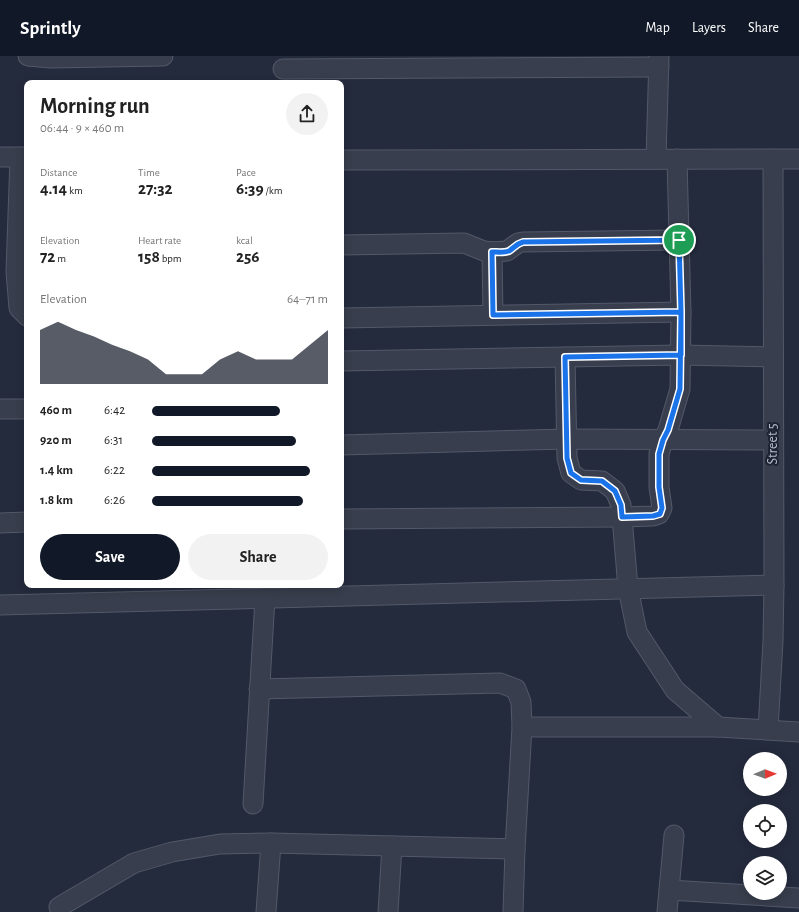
<!DOCTYPE html>
<meta charset="utf-8">
<style>
:root{--surface:#fff;--page:#f2f2f2;--text:#222;--muted:#767676;--accent:#111827}
body{margin:0;font-family:"Alegreya Sans",sans-serif;background:var(--page);color:var(--text);height:100vh;display:flex;flex-direction:column;font-size:15px;white-space:nowrap}
*{box-sizing:border-box;margin:0}
p{font-size:13px;color:var(--muted)}
.icon{flex:none;width:22px;height:22px;fill:none;stroke:currentColor;stroke-width:2;stroke-linecap:round;stroke-linejoin:round}
.map{position:relative;flex:1;overflow:hidden}
.details{position:absolute;left:24px;top:24px;width:320px;height:508px;display:flex;flex-direction:column;background:var(--surface);border-radius:8px;box-shadow:0 2px 10px #0003}
.details>*{flex:none}
.needle{width:26px;rotate:89deg}
.tools{position:absolute;left:743px;top:696px;display:grid;gap:8px}
.tools a{display:grid;place-items:center;width:44px;height:44px;border-radius:50%;background:var(--surface);box-shadow:0 2px 10px #0003;font-size:20px}
.pin{position:absolute;display:grid;place-items:center;width:34px;height:34px;color:#fff;margin:-17px;border:2px solid #fff;border-radius:50%;box-shadow:0 1px 4px #0007}
.round{display:grid;place-items:center;flex:none;width:42px;height:42px;border-radius:21px;background:var(--page)}
.headline{display:flex;align-items:center;justify-content:space-between;height:68px;padding:0 16px}
h1{font-size:22px;font-weight:700;line-height:30px}
.figures{display:grid;grid-template-columns:repeat(3,1fr);gap:6px;height:68px;padding:4px 16px}
.figures div{display:grid;align-content:center}
.figures b{font-size:17px;font-weight:700}
.figures small{font-size:11px;font-weight:400}
.figures p{font-size:11px}
.chart{height:112px;padding:8px 16px}
.chart p{display:flex;justify-content:space-between}
.chart svg{width:100%;height:72px;margin-top:4px;fill:var(--accent);opacity:.7}
.primary-button{display:flex;gap:8px;margin-top:auto;padding:8px 16px}
.primary-button a{flex:1;height:46px;border-radius:24px;background:var(--accent);color:#fff;font-size:16px;font-weight:700;line-height:46px;text-align:center}
.primary-button a+a{background:var(--page);color:var(--text)}
ul{padding:0 16px;list-style:none;font-size:13px}
li{display:grid;grid-template-columns:64px 48px 1fr;align-items:center;height:30px}
li i{height:10px;border-radius:5px;background:var(--accent)}
header{display:flex;align-items:center;gap:24px;box-sizing:border-box;height:56px;padding:0 20px;background:var(--accent);color:#fff}
header strong{font-size:19px}
nav{display:flex;gap:22px;margin-inline-start:auto;font-size:14px}
.map>svg:first-child{display:block}
.lines{fill:none;stroke-linecap:round;stroke-linejoin:round}
.minor-casing{stroke:#535968;stroke-width:21}
.minor{stroke:#383e4d;stroke-width:19}
.route-casing{stroke:#fff;stroke-width:8}
.route{stroke:#1a73e8;stroke-width:5}
.labels{text-anchor:middle;dominant-baseline:central;stroke-width:4;stroke-linejoin:round;paint-order:stroke}
.street-label{font-size:14px;fill:#b4b9c8;stroke:#1d2332}
</style>
<header>
<strong>Sprintly</strong>
<nav><a>Map</a><a>Layers</a><a>Share</a></nav>
</header>
<div class="map">
<svg width="799" height="856" viewBox="0 0 799 856">
<rect width="100%" height="100%" fill="#242b3d"/>
<g class="lines">
<g class="minor-casing">
<g id="minor">
<polyline points="28,0 51,2 163,0"/>
<polyline points="283,13 659,11"/>
<polyline points="0,101 27,101"/>
<polyline points="20,101 16,216 19,252 27,260"/>
<polyline points="656,103 659,0"/>
<polyline points="341,104 799,103"/>
<polyline points="341,189 464,187 484,195 492,196 493,259"/>
<polyline points="492,196 507,195 518,187 523,186 679,184"/>
<polyline points="341,262 681,256"/>
<polyline points="565,301 567,402 571,417 581,424 602,425 615,435 621,449 628,532 637,576 675,634 718,671"/>
<polyline points="341,305 681,299 773,301"/>
<polyline points="0,353 27,353"/>
<polyline points="341,389 567,383 773,384"/>
<polyline points="341,463 622,461 653,460 659,458 662,452 659,431 659,398 663,384 668,374 680,333 681,256 677,103"/>
<polyline points="0,467 27,466"/>
<polyline points="0,549 774,529"/>
<polyline points="259,633 500,627 516,633 521,646 522,671 515,793 513,856"/>
<polyline points="522,671 718,671 799,676"/>
<polyline points="768,674 773,585 774,529 773,103"/>
<polyline points="253,748 265,542"/>
<polyline points="669,834 799,842"/>
<polyline points="59,851 134,807 172,796 220,788 271,787 515,793"/>
<polyline points="266,856 271,787"/>
<polyline points="388,856 392,790"/>
<polyline points="667,856 674,779"/>
</g>
</g>
<use href="#minor" class="minor"/>
</g>
<g class="lines">
<g class="route-casing">
<path id="route" d="M679 184 523 186C516 188 514 192 509 195 504 197 497 196 492 196L493 259 681 256 680 333 668 374 663 384 659 398V431L662 452 660 458 653 460 622 461 621 449 615 435 602 425 581 424 571 417 567 402 565 301 681 299V256L679 184"/>
</g>
<use href="#route" class="route"/>
</g>
<g class="labels">
<g class="street-label">
<text transform="translate(773 388) rotate(-90)">Street 5</text>
</g>
</g>
</svg>
<div class="tools">
<a><svg class="needle" viewBox="-14 -14 28 28"><path d="M0-13l5 13h-10z" fill="#e53935"/><path d="M0 13l5-13h-10z" fill="#767676"/></svg></a>
<a><svg class="icon" aria-label="locate" viewBox="0 0 24 24"><circle cx="12" cy="12" r="6"/><path d="M12 2v4M12 18v4M2 12h4M18 12h4"/></svg></a>
<a><svg class="icon" aria-label="layers" viewBox="0 0 24 24"><path d="M12 4l9 5-9 5-9-5zM3 14l9 5 9-5"/></svg></a>
</div>
<div class="pin" style="left:679px;top:184px;background:#1e9e55"><svg class="icon" aria-label="arrive" viewBox="0 0 24 24"><path d="M6 21V4h12l-3 4 3 4H6"/></svg></div>
<section class="details">
<div class="headline"><div><h1>Morning run</h1><p>06:44 · 9 × 460 m</p></div><a class="round"><svg class="icon" aria-label="share" viewBox="0 0 24 24"><path d="M12 15V3M7 8l5-5 5 5M5 13v7h14v-7"/></svg></a></div>
<div class="figures">
<div><p>Distance</p><b>4.14<small> km</small></b></div>
<div><p>Time</p><b>27:32</b></div>
<div><p>Pace</p><b>6:39<small> /km</small></b></div>
</div>
<div class="figures">
<div><p>Elevation</p><b>72<small> m</small></b></div>
<div><p>Heart rate</p><b>158<small> bpm</small></b></div>
<div><p>kcal</p><b>256</b></div>
</div>
<div class="chart"><p><span>Elevation</span>64–71 m</p>
<svg viewBox="0 0 160 44" preserveAspectRatio="none"><path d="M0 44V11L10 6L20 11L30 15L40 20L50 24L60 29L70 38L80 38L90 38L100 29L110 24L120 29L130 29L140 29L150 20L160 11V44z"/></svg>
</div>
<ul>
<li><b>460 m</b>6:42<i style="width:73%"></i></li>
<li><b>920 m</b>6:31<i style="width:82%"></i></li>
<li><b>1.4 km</b>6:22<i style="width:90%"></i></li>
<li><b>1.8 km</b>6:26<i style="width:86%"></i></li>
</ul>
<div class="primary-button"><a>Save</a><a>Share</a></div>
</section>
</div>
